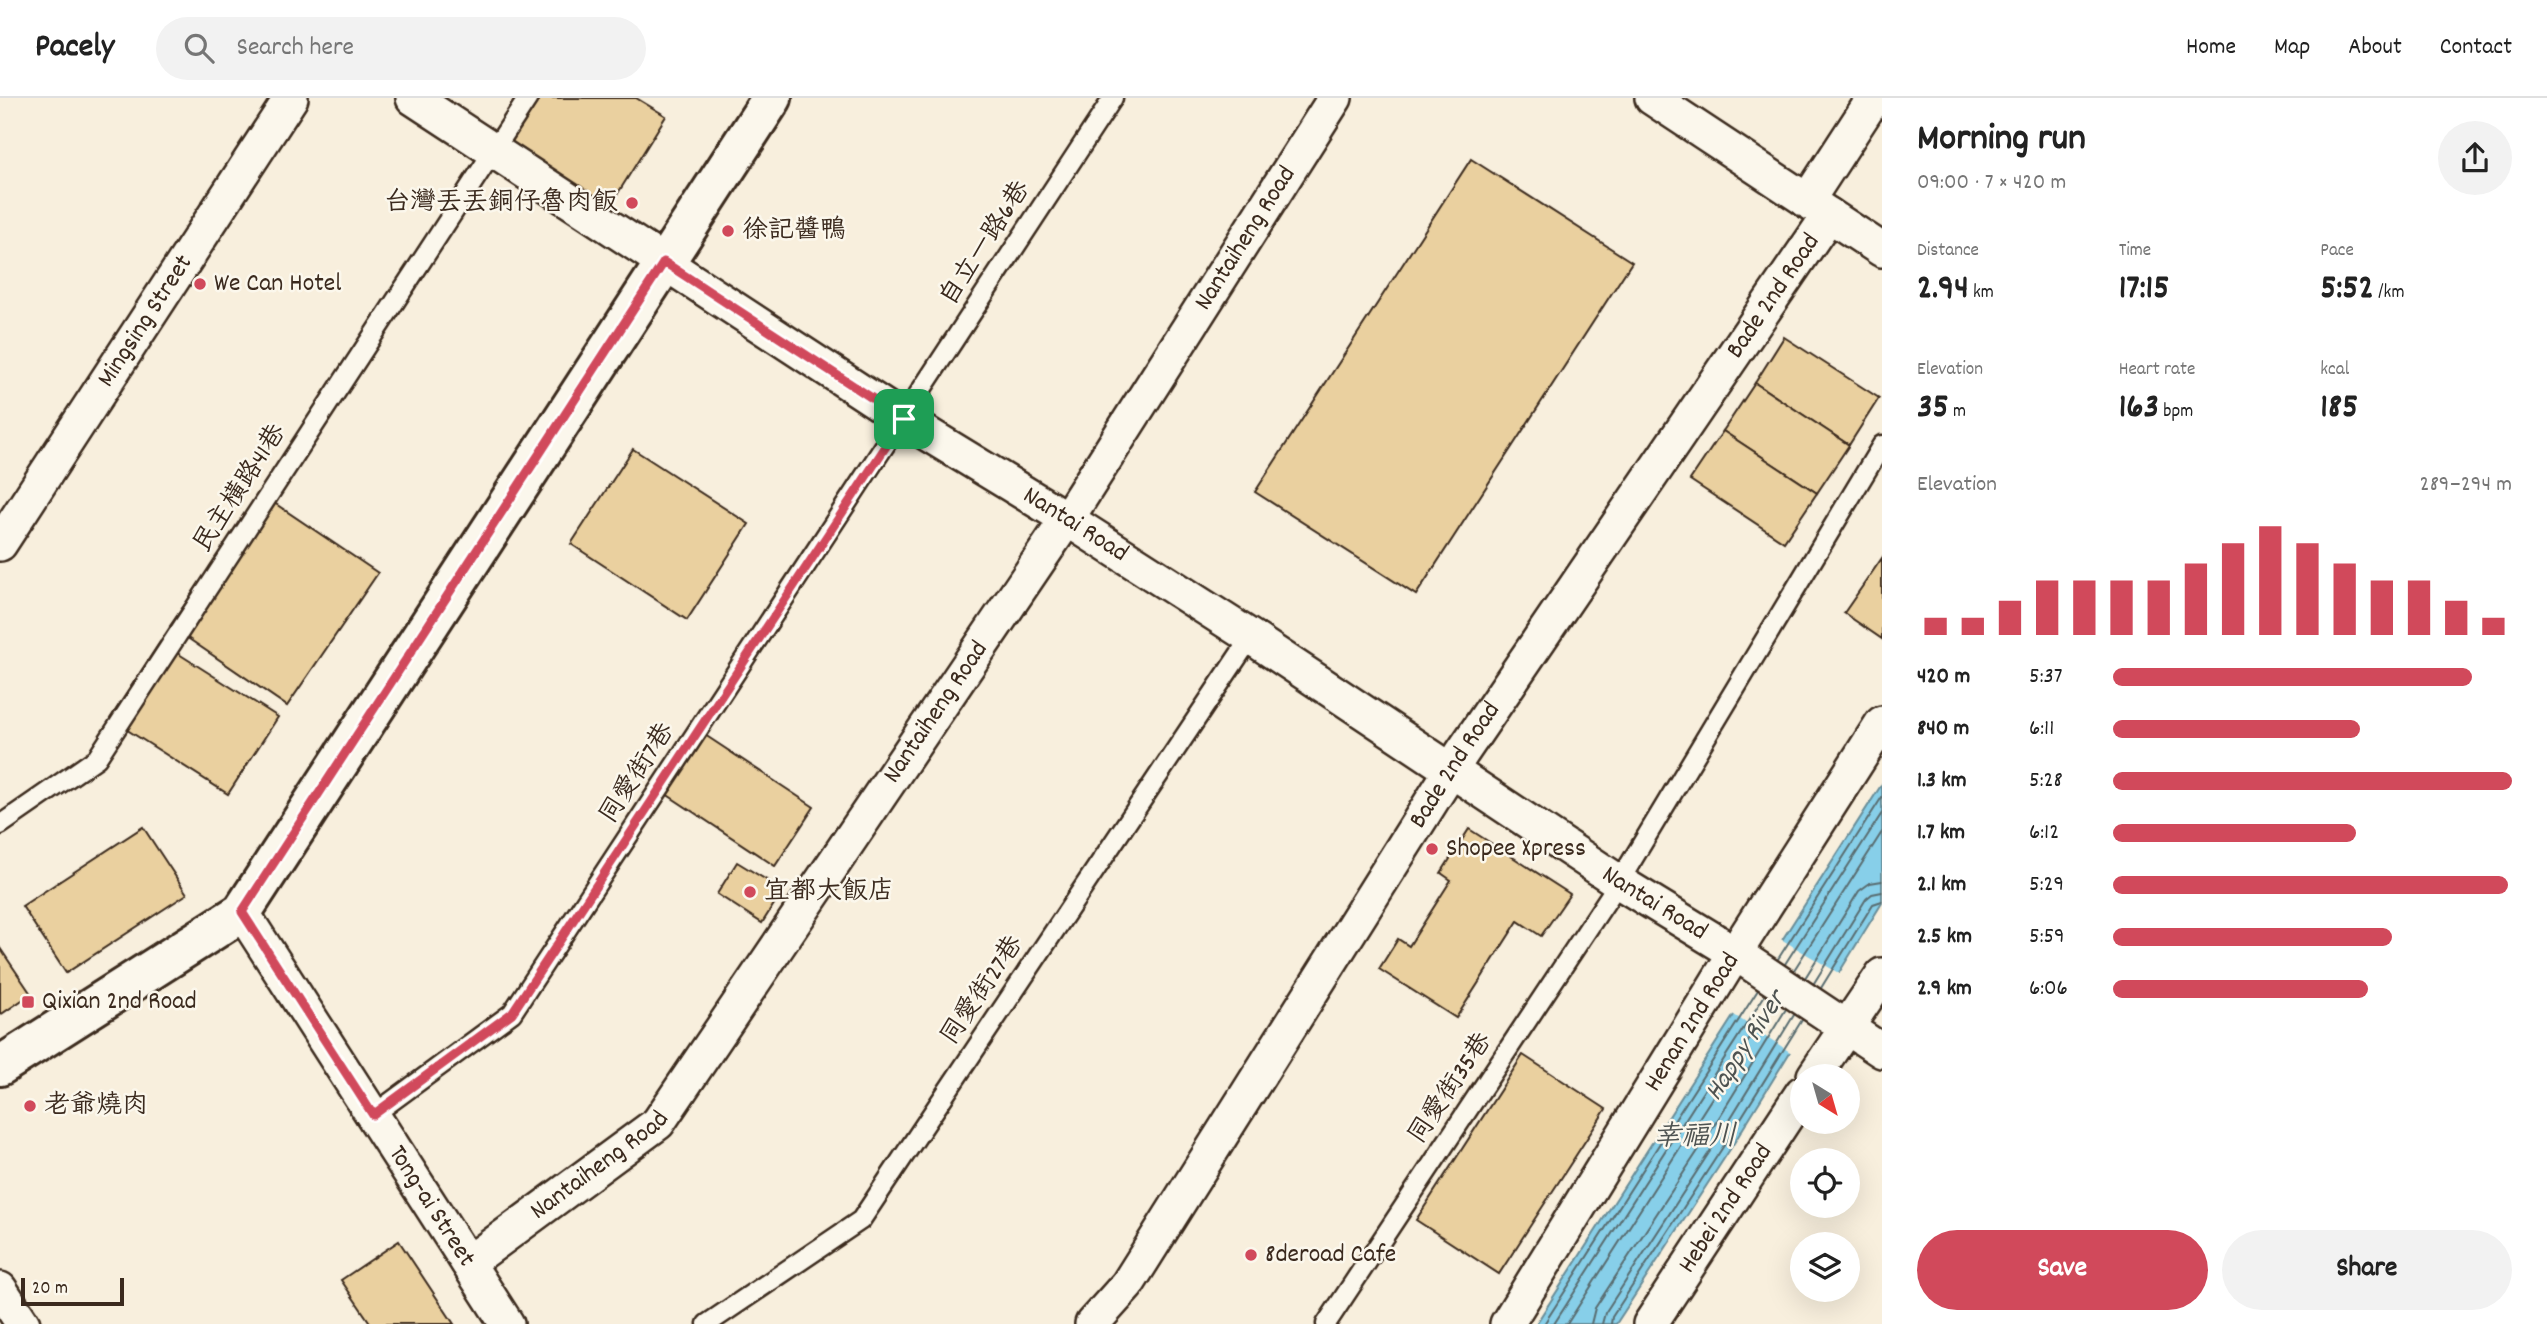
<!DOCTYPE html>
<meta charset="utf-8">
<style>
:root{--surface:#fff;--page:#f2f2f2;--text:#222;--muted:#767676;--line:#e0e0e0;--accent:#d1495b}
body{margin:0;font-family:Dekko,"LXGW WenKai TC",sans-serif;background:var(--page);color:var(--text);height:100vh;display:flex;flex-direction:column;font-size:26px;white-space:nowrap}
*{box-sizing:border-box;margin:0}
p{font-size:23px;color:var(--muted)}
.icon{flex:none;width:38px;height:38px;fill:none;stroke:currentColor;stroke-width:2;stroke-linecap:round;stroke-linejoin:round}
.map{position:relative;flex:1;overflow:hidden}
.details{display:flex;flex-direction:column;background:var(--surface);width:665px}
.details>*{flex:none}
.needle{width:46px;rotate:143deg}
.buttons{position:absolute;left:1790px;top:966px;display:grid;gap:14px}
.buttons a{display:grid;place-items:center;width:70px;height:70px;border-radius:50%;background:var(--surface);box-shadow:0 7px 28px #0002;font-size:35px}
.scale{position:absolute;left:21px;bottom:18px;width:103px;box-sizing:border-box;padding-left:7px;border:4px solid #3b2a1e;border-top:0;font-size:19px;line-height:24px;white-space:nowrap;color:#3b2a1e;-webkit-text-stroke:5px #fbf7ec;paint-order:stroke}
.pin{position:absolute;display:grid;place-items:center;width:60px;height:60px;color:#fff;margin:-30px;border-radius:14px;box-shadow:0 4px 10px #0006}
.round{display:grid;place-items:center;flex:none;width:74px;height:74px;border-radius:37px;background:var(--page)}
.overview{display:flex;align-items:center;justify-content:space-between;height:119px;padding:0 35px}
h1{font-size:38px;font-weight:800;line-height:52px}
.stats{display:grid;grid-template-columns:repeat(3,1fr);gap:10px;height:119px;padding:7px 35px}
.stats div{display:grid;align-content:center}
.stats b{font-size:35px;font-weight:800}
.stats small{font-size:19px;font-weight:400}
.stats p{font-size:19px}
.chart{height:196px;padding:14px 35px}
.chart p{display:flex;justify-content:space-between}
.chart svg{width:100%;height:126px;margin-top:7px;stroke:var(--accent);stroke-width:6}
.action{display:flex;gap:14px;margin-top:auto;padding:14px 35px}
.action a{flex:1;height:80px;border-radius:42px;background:var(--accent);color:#fff;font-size:28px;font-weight:800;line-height:80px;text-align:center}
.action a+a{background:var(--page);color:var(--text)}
ul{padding:0 35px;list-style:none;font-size:23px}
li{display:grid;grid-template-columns:112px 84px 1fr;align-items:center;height:52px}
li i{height:18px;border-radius:9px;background:var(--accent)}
header{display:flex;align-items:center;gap:42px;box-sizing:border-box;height:98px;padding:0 35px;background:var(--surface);border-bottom:2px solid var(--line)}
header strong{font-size:33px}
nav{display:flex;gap:38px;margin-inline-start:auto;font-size:24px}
.search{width:490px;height:63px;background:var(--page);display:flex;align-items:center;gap:18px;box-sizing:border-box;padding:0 24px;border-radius:38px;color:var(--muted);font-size:26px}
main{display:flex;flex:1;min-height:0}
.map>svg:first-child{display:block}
.water{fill:#87cfe9;stroke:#698d98;stroke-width:2}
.pier{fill:#f8efdd}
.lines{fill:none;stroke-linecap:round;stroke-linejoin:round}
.shore{stroke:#596c6f;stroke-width:2}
.building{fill:#ead09f;stroke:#3b2a1e;stroke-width:2}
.lane-casing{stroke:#3b2a1e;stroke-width:23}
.street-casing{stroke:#3b2a1e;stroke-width:38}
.secondary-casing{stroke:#3b2a1e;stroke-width:44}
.lane{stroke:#fbf7ec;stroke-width:18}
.street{stroke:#fbf7ec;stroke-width:33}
.secondary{stroke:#fbf7ec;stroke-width:38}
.route-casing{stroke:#fff;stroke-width:14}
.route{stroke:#d1495b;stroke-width:9}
.poi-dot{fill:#d1495b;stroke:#fbf7ec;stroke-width:2.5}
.labels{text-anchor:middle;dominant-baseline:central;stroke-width:5;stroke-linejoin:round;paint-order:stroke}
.poi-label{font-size:26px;fill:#3b2a1e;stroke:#fbf7ec;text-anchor:start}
.street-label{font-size:26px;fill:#3b2a1e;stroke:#fbf7ec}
.water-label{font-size:28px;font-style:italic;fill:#4e5351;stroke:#fbf7ec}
</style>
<header>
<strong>Pacely</strong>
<div class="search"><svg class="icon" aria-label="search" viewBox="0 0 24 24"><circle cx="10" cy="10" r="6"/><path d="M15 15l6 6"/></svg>Search here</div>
<nav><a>Home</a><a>Map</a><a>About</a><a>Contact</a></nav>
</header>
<main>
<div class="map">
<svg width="1882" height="1226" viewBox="0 0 1882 1226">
<rect width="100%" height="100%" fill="#f8efdd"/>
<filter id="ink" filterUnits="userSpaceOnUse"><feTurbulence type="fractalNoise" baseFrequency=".0143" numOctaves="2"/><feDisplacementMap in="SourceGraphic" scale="14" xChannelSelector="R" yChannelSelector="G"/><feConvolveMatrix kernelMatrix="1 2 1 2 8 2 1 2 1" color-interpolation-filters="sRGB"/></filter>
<g filter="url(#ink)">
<polygon class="water" points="1882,686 1882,805 1729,1053 1616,1226 1536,1226"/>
<polygon class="pier" points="1779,840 1842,877 1793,956 1731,915"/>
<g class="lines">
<g class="shore">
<polyline points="1778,861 1882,699"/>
<polyline points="1785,866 1882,715"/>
<polyline points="1794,872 1882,734"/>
<polyline points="1805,880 1859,793 1870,785 1882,783"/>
<polyline points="1814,885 1866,801 1872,796 1882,794"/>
<polyline points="1821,890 1873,806 1882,803"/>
<polyline points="1544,1226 1758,892"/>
<polyline points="1554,1226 1765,897"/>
<polyline points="1567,1226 1774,903"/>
<polyline points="1591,1226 1595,1210 1707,1039 1786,911"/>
<polyline points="1602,1226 1605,1215 1716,1044 1794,917"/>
<polyline points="1611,1226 1612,1219 1723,1049 1802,922"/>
</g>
</g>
<g class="building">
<polygon points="524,0 636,0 666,18 610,108 499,40"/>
<polygon points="1471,61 1632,164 1416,497 1255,394"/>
<polygon points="1784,239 1879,300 1849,347 1755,285"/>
<polygon points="1755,285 1849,347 1817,395 1723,333"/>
<polygon points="1723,333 1817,395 1784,444 1690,382"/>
<polygon points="633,351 749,426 687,522 571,446"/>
<polygon points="261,396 378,475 287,608 170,528"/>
<polygon points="1882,460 1882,541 1844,515"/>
<polygon points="160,544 278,619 228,696 110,621"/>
<polygon points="705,637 814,709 775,768 666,696"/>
<polygon points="143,729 187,796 66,875 22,808"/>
<polygon points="1469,731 1570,796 1541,838 1518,823 1456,920 1379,871 1398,841 1409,848 1451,782 1441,775"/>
<polygon points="737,764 783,792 762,825 717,796"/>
<polygon points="0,850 31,896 0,917"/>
<polygon points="1523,957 1606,1011 1499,1176 1416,1122"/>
<polygon points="399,1143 454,1226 371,1226 341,1182"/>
</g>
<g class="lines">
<g class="lane-casing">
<g id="lane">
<polyline points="0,727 97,660 528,0"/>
<polyline points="373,1017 512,915 1113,0"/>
<polyline points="707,1226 861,1122 1251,539"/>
<polyline points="1326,1226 1619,784 1882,347"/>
</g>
</g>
<g class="street-casing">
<g id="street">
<path id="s1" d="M413 0 903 321 1067 421 1251 539 1619 784 1735 855 1882 953"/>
<polyline points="1652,0 1882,152"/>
<polyline points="1807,103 1874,0"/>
<path id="s2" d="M0 446 291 0"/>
<path id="s3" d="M242 814 507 1226"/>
<polyline points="1814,978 1882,877"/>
<path id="s4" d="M468 1165 658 1025 1067 421 1335 0"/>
<polyline points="0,1191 23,1226"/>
<path id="s5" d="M1092 1226 1127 1187 1462 655 1829 117"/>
<path id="s6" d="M1507 1226 1735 855 1882 625"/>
<path id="s7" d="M1650 1226 1802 995"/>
</g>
</g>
<g class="secondary-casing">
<polyline id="secondary" points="0,968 242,814 772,0"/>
</g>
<use href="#lane" class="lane"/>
<use href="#street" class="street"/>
<use href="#secondary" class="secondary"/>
</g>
</g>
<g class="lines" filter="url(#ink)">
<g class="route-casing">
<polygon id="route" points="664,164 904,321 512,915 373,1017 242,814"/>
</g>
<use href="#route" class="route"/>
</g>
<g class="poi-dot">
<circle cx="632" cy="105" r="7"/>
<circle cx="728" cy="133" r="7"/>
<circle cx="200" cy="186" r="7"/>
<circle cx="1432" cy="751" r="7"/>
<circle cx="750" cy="794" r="7"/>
<rect x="21" y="897" width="14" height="14" rx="3.5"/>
<circle cx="30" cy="1008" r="7"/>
<circle cx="1251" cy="1157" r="7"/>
</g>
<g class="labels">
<g class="poi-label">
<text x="618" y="105" text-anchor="end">台灣丟丟銅仔魯肉飯</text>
<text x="742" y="133">徐記醬鴨</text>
<text x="214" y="186">We Can Hotel</text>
<text x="1446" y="751">Shopee Xpress</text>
<text x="764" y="794">宜都大飯店</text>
<text x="42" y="904">Qixian 2nd Road</text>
<text x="44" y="1008">老爺燒肉</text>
<text x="1265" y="1157">8deroad Cafe</text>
</g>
<g class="street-label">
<text stroke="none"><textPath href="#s4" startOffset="1298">Nantaiheng Road</textPath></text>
<text transform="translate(986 146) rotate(-57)">自立一路6巷</text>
<text stroke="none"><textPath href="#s5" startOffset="1234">Bade 2nd Road</textPath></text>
<text stroke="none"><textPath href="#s2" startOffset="266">Mingsing Street</textPath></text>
<text transform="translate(241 391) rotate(-57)">民主橫路41巷</text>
<text stroke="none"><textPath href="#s1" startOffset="788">Nantai Road</textPath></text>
<text stroke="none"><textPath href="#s4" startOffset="732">Nantaiheng Road</textPath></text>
<text stroke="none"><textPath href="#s5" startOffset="667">Bade 2nd Road</textPath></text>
<text transform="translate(638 676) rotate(-57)">同愛街7巷</text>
<text stroke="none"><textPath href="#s1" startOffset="1480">Nantai Road</textPath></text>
<text transform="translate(983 893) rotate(-56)">同愛街27巷</text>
<text stroke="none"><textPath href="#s6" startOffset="354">Henan 2nd Road</textPath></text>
<text transform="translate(1451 991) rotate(-56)">同愛街35巷</text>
<text stroke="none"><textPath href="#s4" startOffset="164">Nantaiheng Road</textPath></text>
<text stroke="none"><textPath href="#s3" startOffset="350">Tong-ai Street</textPath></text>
<text stroke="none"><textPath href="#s7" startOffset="138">Hebei 2nd Road</textPath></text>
</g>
<g class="water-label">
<text transform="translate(1747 949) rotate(-57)">Happy River</text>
<text x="1695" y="1041">幸福川</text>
</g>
</g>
</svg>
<div class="buttons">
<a><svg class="needle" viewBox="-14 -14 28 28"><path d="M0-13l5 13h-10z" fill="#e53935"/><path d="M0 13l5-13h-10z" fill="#767676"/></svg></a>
<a><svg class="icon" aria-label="locate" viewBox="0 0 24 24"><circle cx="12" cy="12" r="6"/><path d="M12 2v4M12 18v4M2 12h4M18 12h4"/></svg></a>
<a><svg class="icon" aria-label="layers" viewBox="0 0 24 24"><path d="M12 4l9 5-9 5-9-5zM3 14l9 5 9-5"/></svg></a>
</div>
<div class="scale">20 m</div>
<div class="pin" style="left:904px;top:321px;background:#1e9e55"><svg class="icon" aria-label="arrive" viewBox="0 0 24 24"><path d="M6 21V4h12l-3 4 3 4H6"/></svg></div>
</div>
<section class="details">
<div class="overview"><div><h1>Morning run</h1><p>09:00 · 7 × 420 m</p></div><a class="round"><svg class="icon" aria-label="share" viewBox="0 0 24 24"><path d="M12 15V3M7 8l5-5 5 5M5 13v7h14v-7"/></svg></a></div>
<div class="stats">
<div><p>Distance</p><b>2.94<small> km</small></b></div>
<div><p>Time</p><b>17:15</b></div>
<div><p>Pace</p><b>5:52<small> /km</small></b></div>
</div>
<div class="stats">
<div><p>Elevation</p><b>35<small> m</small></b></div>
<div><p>Heart rate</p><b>163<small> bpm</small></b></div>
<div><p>kcal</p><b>185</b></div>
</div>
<div class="chart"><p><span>Elevation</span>289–294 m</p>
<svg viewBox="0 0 160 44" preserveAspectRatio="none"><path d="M5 44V38M15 44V38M25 44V32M35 44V25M45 44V25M55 44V25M65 44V25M75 44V19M85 44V12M95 44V6M105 44V12M115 44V19M125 44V25M135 44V25M145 44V32M155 44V38"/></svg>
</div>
<ul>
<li><b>420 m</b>5:37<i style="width:90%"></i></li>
<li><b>840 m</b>6:11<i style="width:62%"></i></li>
<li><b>1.3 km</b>5:28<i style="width:100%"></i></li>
<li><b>1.7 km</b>6:12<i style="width:61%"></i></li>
<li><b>2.1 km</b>5:29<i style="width:99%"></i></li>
<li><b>2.5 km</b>5:59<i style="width:70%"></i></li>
<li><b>2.9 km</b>6:06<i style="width:64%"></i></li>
</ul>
<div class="action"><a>Save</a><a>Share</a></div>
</section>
</main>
